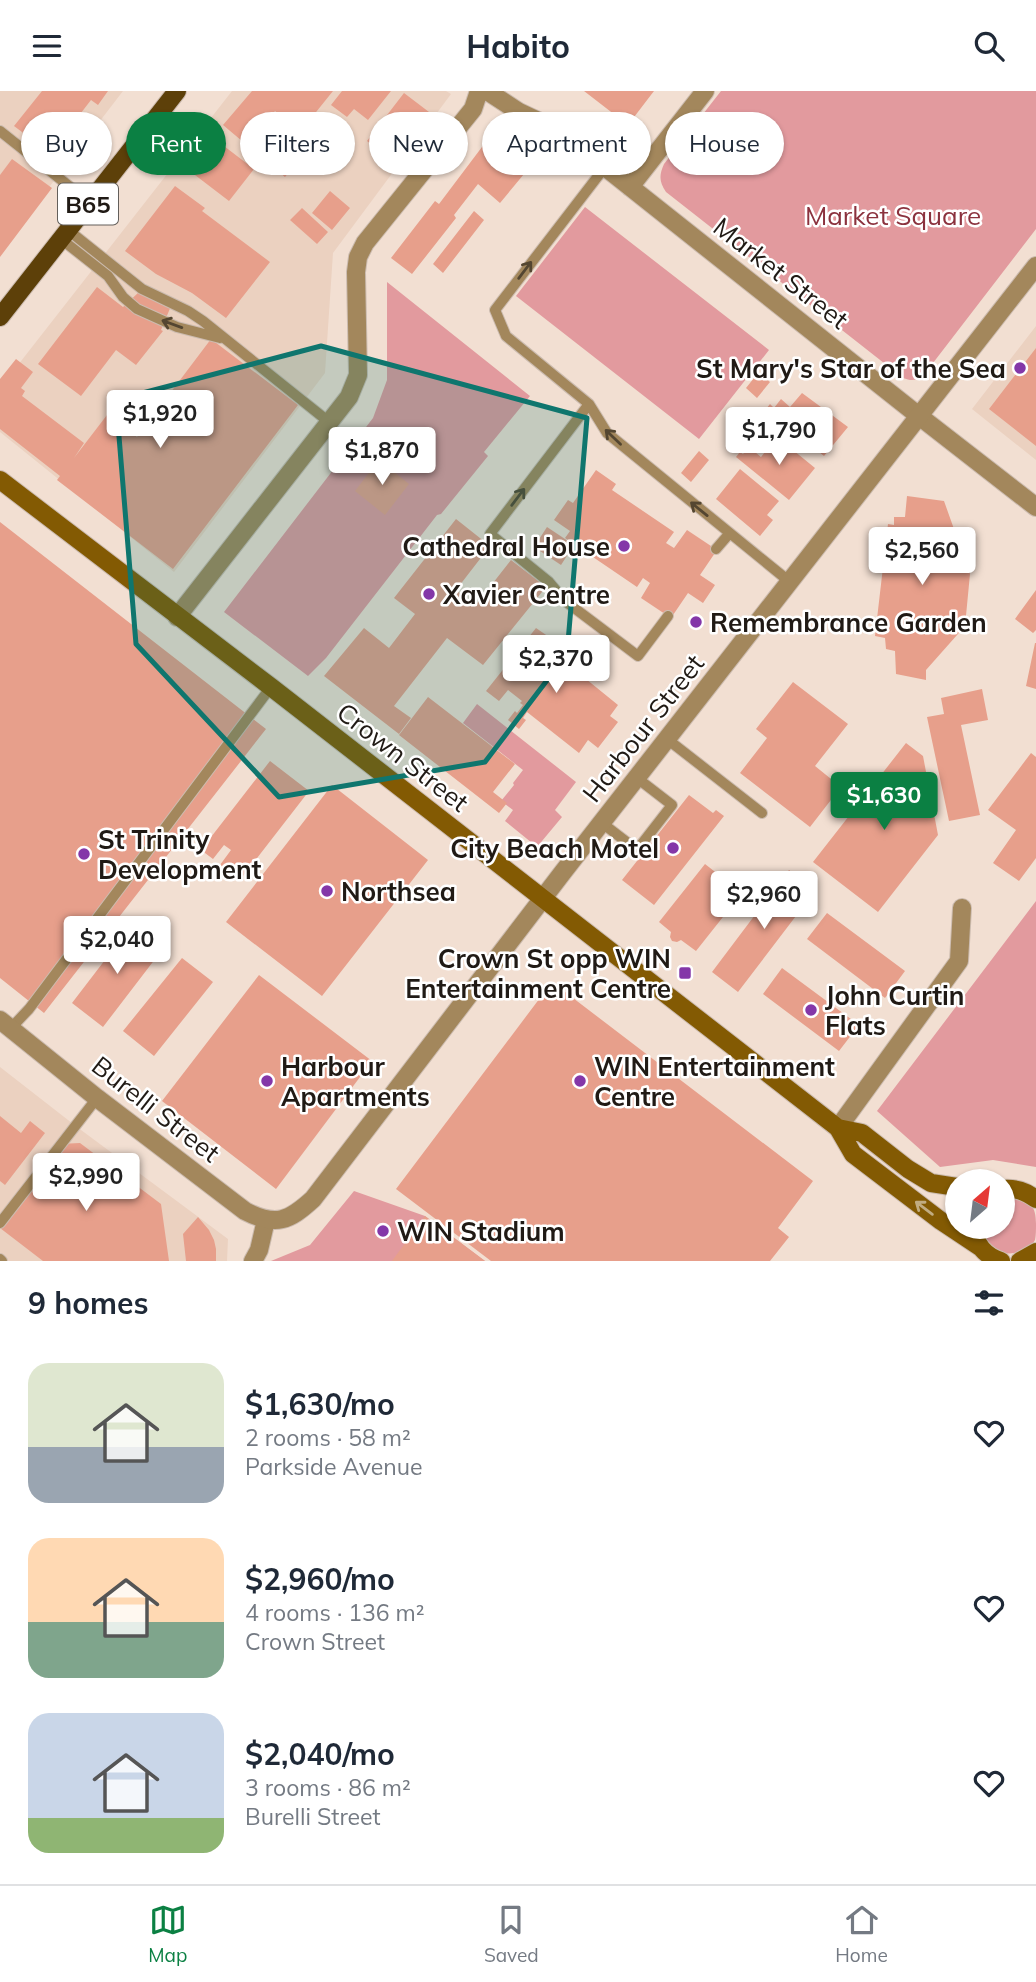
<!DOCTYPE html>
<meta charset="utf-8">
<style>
body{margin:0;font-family:Mulish,sans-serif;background:#f2f2f3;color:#1f2937;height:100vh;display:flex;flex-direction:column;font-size:26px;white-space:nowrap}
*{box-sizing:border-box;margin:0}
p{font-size:23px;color:#747a83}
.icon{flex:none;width:38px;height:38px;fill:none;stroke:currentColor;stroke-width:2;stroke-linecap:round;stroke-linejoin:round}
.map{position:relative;height:1170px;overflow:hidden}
.side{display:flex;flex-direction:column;background:#fff;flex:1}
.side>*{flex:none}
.banner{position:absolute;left:21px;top:21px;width:994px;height:63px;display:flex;gap:14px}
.needle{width:46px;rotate:28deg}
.fabs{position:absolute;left:945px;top:1078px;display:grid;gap:14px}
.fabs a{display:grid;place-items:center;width:70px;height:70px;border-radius:50%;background:#fff;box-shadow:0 2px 5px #0004;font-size:35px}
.price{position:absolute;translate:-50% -60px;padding:0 16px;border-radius:7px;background:#fff;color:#222;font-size:23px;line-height:46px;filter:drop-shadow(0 2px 4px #0008)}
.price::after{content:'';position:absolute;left:50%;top:42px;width:21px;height:16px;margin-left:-10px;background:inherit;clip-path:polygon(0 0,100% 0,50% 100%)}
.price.active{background:#0b8043;color:#fff}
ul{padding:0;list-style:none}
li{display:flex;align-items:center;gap:21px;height:175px;padding:0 28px}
li span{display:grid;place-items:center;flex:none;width:196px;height:140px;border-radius:21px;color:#555}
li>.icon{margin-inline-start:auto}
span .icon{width:84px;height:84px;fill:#fffc;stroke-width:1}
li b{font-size:30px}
h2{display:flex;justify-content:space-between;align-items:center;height:84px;padding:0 28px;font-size:30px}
.pill{padding:0 24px;border-radius:32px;background:#fff;box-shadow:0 2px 5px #0004;font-size:24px;line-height:63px}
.pill.active{background:#0b8043;color:#fff}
header{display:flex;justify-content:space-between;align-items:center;height:91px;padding:0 28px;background:#fff;font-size:32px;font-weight:700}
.tab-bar{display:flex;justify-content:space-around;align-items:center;height:98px;border-top:2px solid #e0e1e3;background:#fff;font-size:19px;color:#747a83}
.tab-bar a{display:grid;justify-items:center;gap:4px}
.tab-bar .active{color:#0b8043}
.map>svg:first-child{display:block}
.built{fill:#ebd1c0}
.green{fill:#e29a9e}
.building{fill:#e79f8b}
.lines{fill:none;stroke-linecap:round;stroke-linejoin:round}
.service-casing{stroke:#ccbcb0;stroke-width:12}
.minor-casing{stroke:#ccbcb0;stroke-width:20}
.tertiary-casing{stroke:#ccbcb0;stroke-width:20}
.secondary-casing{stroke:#ccbcb0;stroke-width:20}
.primary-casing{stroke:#ccbcb0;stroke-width:20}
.service{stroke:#a3875c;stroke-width:10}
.minor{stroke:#a3875c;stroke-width:18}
.tertiary{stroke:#a3875c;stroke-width:18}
.secondary{stroke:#835a03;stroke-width:18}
.primary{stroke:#5d4009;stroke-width:18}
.oneway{stroke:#544631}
.oneway2{stroke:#c1ac81}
.marked{fill:#0f766e;fill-opacity:0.2;stroke:#0f766e;stroke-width:5;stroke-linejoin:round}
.poi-dot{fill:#8437a8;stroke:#fff;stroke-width:2.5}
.labels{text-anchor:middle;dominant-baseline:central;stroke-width:5;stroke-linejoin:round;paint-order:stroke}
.shield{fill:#fff;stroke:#635f5b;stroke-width:2}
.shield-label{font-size:24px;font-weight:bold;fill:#201a15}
.park-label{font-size:26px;fill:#8b323e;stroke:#fff}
.street-label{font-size:26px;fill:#201a15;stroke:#fff}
.poi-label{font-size:26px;font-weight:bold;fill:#201a15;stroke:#fff;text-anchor:start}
</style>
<header><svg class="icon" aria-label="menu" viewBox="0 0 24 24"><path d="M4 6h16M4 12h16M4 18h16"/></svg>Habito<svg class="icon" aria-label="search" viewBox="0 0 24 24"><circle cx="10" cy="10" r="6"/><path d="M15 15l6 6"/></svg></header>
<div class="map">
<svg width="1036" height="1170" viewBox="0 0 1036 1170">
<rect width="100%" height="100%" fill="#f2dfd2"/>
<path class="built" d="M 0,0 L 123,0 L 0,160 Z
M 232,0 L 446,0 L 451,3 L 333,162 L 325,282 L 174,481 L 0,341 L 0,297 Z
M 1036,235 L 1036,369 L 972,318 Z
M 0,976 L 77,1036 L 228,1148 L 227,1170 L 0,1170 Z"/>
<path class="green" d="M 721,0 L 1036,0 L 1036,138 L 923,285 C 916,290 911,290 903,287 L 666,101 C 659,91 659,84 664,73 Z
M 585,116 L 769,259 L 699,348 L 516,205 Z
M 387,191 L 530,305 L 484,361 L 488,365 L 441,423 L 437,424 L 326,567 L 308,585 L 224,521 L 373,327 L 387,289 Z
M 477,613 L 576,691 L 555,719 L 562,726 L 537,756 L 505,730 L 513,719 L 501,710 L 514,694 L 513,692 L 523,679 L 463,632 Z
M 1036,810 L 1036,1076 L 993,1069 L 940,1076 L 877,1020 Z
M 354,1100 L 425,1125 L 485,1170 L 271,1170 L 310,1154 Z
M 1010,1105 C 1028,1111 1036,1111 1036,1133 C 1036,1138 1036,1144 1035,1149 C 1028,1162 1008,1166 996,1159 C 988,1154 984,1145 982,1136 L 1003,1136 L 1003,1106 Z"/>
<path class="building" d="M 42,0 L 108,0 L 98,14 L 91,9 L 50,62 L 14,35 Z
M 252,0 L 333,0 L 300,41 L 275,20 L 268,29 L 307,60 L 285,86 L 223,34 Z
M 342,0 L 391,0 L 368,29 L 354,18 L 347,26 L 331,14 Z
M 584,0 L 654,0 L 628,34 Z
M 404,2 L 429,21 L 392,69 L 367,50 Z
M 203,39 L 254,78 L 229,110 L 178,71 Z
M 485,52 L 514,72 L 512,74 L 524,83 L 500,112 L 478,93 L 454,124 L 456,127 L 412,183 L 391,167 L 435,110 L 439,113 Z
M 12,68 L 52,97 L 0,166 L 0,84 Z
M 175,95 L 205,117 L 202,120 L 270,171 L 226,227 L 192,202 L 156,183 L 125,160 Z
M 330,100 L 350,117 L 332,139 L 312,122 Z
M 302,117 L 328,141 L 317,153 L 290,129 Z
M 474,120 L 484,129 L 443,182 L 433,173 Z
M 97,196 L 123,216 L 139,201 L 171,215 L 161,239 L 163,240 L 136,274 L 116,259 L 81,305 L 38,273 Z
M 211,248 L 298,314 L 173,478 L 57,389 L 60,385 L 0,338 L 0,288 L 16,268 L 33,281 L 21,297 L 25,300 L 22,305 L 84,352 L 74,367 L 107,324 L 137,346 Z
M 1036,257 L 1036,355 L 989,318 Z
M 758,282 L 770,291 L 757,307 L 746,297 Z
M 802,302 L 848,336 L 824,365 L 766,318 L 770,313 L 774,317 L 781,308 L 790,316 Z
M 777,346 L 815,377 L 789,409 L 736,366 L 740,361 L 743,363 L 749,356 L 761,366 Z
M 699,360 L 709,369 L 691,391 L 681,382 Z
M 379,369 L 409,393 L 385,424 L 355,400 Z
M 740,378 L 779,410 L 767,424 L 773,429 L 760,445 L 716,408 Z
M 596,379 L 616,393 L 612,399 L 674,441 L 666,452 L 674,457 L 687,439 L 717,459 L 700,484 L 715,494 L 703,512 L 688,502 L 671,527 L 641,507 L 650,492 L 643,487 L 637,496 L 565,447 L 570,440 L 554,429 L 568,409 L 573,412 Z
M 907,405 L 944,410 L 970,483 L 965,535 L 926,579 L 926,589 L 896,583 L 895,560 L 886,558 L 885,547 L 875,545 L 888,433 L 894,434 L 894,426 L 905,426 Z
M 456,428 L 490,455 L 456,499 L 475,515 L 511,469 L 546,496 L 483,574 L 447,547 L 394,615 L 411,627 L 399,643 L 324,585 L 364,537 L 389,557 L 415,523 L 394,507 Z
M 0,431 L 266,638 L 44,922 L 0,887 Z
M 547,436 L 574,454 L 561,474 L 534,456 Z
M 1036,499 L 1036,539 L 1033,542 L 1015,528 Z
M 536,537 L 549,546 L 539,559 L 554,570 L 565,560 L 563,558 L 569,551 L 579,558 L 573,566 L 571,564 L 565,571 L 618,614 L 610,625 L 618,631 L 598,657 L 588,649 L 579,662 L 527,621 L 523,627 L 526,629 L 519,638 L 508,629 L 515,620 L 517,622 L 523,614 L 520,612 L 522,610 L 508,599 L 499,610 L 486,600 Z
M 1035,552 L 1036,552 L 1036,598 L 1026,595 Z
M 793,591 L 848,633 L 815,675 L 841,696 L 810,736 L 740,682 L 767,647 L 756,638 Z
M 982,598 L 988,629 L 961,634 L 980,724 L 949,730 L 927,626 L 944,623 L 941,607 Z
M 428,606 L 515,673 L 493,701 L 507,712 L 499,722 L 399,644 Z
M 906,652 L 923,665 L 938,744 L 878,821 L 813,771 Z
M 1031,662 L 1036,666 L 1036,767 L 1019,790 L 993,772 L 1016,739 L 988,719 Z
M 270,670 L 309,700 L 240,789 L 220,774 L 231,759 L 224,754 L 213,768 L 201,759 Z
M 332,694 L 428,769 L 322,905 L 226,831 Z
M 689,704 L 713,722 L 716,719 L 724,725 L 654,814 L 622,789 Z
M 705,773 L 742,802 L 696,860 L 681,849 L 677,851 L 672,850 L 670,846 L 671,841 L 659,831 Z
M 789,779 L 815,800 L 738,901 L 712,881 Z
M 827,822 L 905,880 L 885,907 L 807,848 Z
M 131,835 L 162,859 L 103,936 L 72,912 Z
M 182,867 L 213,891 L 154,965 L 123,940 Z
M 782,877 L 859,934 L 839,960 L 763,903 Z
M 259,884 L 372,970 L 276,1098 L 162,1010 Z
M 552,891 L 813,1090 L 778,1137 L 789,1146 L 770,1170 L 491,1170 L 396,1098 Z
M 0,1025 L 21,1042 L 30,1030 L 45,1042 L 5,1094 L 0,1090 Z
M 80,1052 L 161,1113 L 169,1170 L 43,1170 L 0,1137 L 0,1130 L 60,1053 Z
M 425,1125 L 485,1170 L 392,1170 Z
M 198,1126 L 209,1139 L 214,1149 L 216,1158 L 216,1170 L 186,1170 L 183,1143 Z"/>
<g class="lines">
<g class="service-casing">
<path id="service" d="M 0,40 L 89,111
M 605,76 L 495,219 L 506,245 L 589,313 L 607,342 L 790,491
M 68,139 L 142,198 L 188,220 L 203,230 L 329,331
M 61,148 L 108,185 L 123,206 L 137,218 L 177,236 L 220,247
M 589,313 L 490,443 L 549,491 L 565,510 L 638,565 L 668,525
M 716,458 L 729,443
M 667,648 L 762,722
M 602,732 L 637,759 L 672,714 L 637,687
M 11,937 L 29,918 L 271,596
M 0,1132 L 97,1007
M 0,1168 L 2,1170"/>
</g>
<g class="minor-casing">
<path id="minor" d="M 487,0 L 519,21 L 553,37 L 605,76 L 919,325 L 1036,416
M 630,96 L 705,0
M 177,526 L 349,306 L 358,284 L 356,181 L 358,166 L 365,152 L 473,18 L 479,0
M 838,1037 L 959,870 L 962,817
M 253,1170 L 259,1159 L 266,1129"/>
</g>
<g class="tertiary-casing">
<path id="tertiary" d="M 0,929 L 97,1007 L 245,1120 C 276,1136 289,1130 313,1108 L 563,781 L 1036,175"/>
</g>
<g class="secondary-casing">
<path id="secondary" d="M 0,389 L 271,596 L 838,1037 L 853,1063 L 941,1130 L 980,1156
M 838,1037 L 862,1042 L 908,1078 L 931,1092 L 957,1096
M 1003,1098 C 1016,1097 1025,1100 1036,1108
M 973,1136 C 975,1153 985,1165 1001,1170
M 1020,1170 L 1036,1161"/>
</g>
<g class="primary-casing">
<path id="primary" d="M 0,226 L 177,0"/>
</g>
<use href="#service" class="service"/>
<use href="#minor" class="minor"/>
<use href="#tertiary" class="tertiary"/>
<use href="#secondary" class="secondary"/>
<use href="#primary" class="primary"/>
</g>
<defs><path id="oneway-shaft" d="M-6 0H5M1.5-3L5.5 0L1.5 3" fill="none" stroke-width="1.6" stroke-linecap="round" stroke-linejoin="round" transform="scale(1.75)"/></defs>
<g class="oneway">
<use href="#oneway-shaft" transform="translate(525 179) rotate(-53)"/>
<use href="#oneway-shaft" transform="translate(172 233) rotate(-160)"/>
<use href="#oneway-shaft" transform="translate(613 346) rotate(-136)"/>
<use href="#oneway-shaft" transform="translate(518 406) rotate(-53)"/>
<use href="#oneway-shaft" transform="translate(699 418) rotate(-141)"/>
</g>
<use class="oneway2" href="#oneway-shaft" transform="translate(924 1117) rotate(-143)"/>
<path class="marked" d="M 321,255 L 587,327 L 567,563 L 485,671 L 279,706 L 136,553 L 116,309 Z"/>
<g class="poi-dot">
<circle cx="1020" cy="277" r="7"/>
<circle cx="624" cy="455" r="7"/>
<circle cx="429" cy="503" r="7"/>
<circle cx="696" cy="531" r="7"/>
<circle cx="673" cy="757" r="7"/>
<circle cx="84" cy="763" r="7"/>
<circle cx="327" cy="800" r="7"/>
<rect x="678" y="875" width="14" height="14" rx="3.5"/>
<circle cx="811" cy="919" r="7"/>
<circle cx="267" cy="990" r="7"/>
<circle cx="580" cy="990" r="7"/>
<circle cx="383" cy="1140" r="7"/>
</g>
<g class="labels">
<rect class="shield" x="58" y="92.5" width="60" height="41" rx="5"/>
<g class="shield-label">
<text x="88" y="113">B65</text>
</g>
<g class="park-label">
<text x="893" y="124">Market Square</text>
</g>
<g class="street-label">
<text transform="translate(781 182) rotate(38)">Market Street</text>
<text transform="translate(643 637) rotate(-52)">Harbour Street</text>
<text transform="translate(403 666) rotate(38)">Crown Street</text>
<text transform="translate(156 1018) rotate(38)">Burelli Street</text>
</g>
<g class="poi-label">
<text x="1006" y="277" text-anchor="end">St Mary's Star of the Sea</text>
<text x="610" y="455" text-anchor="end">Cathedral House</text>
<text x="443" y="503">Xavier Centre</text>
<text x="710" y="531">Remembrance Garden</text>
<text x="98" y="748">St Trinity<tspan x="98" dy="30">Development</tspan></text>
<text x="659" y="757" text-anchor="end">City Beach Motel</text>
<text x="341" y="800">Northsea</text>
<text x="671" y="867" text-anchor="end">Crown St opp WIN<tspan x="671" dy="30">Entertainment Centre</tspan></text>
<text x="825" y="904">John Curtin<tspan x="825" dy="30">Flats</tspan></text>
<text x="281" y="975">Harbour<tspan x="281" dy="30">Apartments</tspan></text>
<text x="594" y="975">WIN Entertainment<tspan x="594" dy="30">Centre</tspan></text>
<text x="397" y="1140">WIN Stadium</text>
</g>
</g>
</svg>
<div class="fabs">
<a><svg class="needle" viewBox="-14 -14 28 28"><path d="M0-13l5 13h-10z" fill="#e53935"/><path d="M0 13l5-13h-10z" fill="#747a83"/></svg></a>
</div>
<b class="price" style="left:160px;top:359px">$1,920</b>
<b class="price" style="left:779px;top:376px">$1,790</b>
<b class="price" style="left:382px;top:396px">$1,870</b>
<b class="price" style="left:922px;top:496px">$2,560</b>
<b class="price" style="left:556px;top:604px">$2,370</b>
<b class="price active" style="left:884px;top:741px">$1,630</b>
<b class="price" style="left:764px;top:840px">$2,960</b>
<b class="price" style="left:117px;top:885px">$2,040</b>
<b class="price" style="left:86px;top:1122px">$2,990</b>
<div class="banner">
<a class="pill">Buy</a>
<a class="pill active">Rent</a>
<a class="pill">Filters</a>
<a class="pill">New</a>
<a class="pill">Apartment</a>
<a class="pill">House</a>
</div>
</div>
<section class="side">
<h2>9 homes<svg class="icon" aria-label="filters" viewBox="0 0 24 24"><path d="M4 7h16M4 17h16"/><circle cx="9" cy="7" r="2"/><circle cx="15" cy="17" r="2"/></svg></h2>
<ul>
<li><span style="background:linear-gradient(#dfe7d0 60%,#9aa5b1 0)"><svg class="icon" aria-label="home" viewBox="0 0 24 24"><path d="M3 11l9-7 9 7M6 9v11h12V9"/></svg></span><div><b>$1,630/mo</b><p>2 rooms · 58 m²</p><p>Parkside Avenue</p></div><svg class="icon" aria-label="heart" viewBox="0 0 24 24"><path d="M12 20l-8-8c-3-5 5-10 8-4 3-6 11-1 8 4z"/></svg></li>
<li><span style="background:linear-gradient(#ffd9b3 60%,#7fa58c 0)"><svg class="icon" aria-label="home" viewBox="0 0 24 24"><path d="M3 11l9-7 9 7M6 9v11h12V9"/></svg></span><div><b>$2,960/mo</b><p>4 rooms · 136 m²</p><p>Crown Street</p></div><svg class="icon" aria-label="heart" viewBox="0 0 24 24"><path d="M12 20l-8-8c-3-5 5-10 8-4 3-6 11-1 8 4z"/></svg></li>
<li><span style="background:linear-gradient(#c9d6e8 75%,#8fb573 0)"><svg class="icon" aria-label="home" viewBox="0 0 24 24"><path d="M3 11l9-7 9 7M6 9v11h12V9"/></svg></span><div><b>$2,040/mo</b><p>3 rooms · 86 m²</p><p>Burelli Street</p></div><svg class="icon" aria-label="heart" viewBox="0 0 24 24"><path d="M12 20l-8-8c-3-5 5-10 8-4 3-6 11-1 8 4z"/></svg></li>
</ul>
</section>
<nav class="tab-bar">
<a class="active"><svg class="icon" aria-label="map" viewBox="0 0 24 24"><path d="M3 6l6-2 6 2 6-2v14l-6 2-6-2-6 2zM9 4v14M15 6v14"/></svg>Map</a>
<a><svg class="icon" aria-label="saved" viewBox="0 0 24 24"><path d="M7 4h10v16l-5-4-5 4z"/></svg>Saved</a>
<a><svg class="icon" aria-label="home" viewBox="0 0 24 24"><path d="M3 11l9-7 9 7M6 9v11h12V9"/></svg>Home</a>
</nav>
